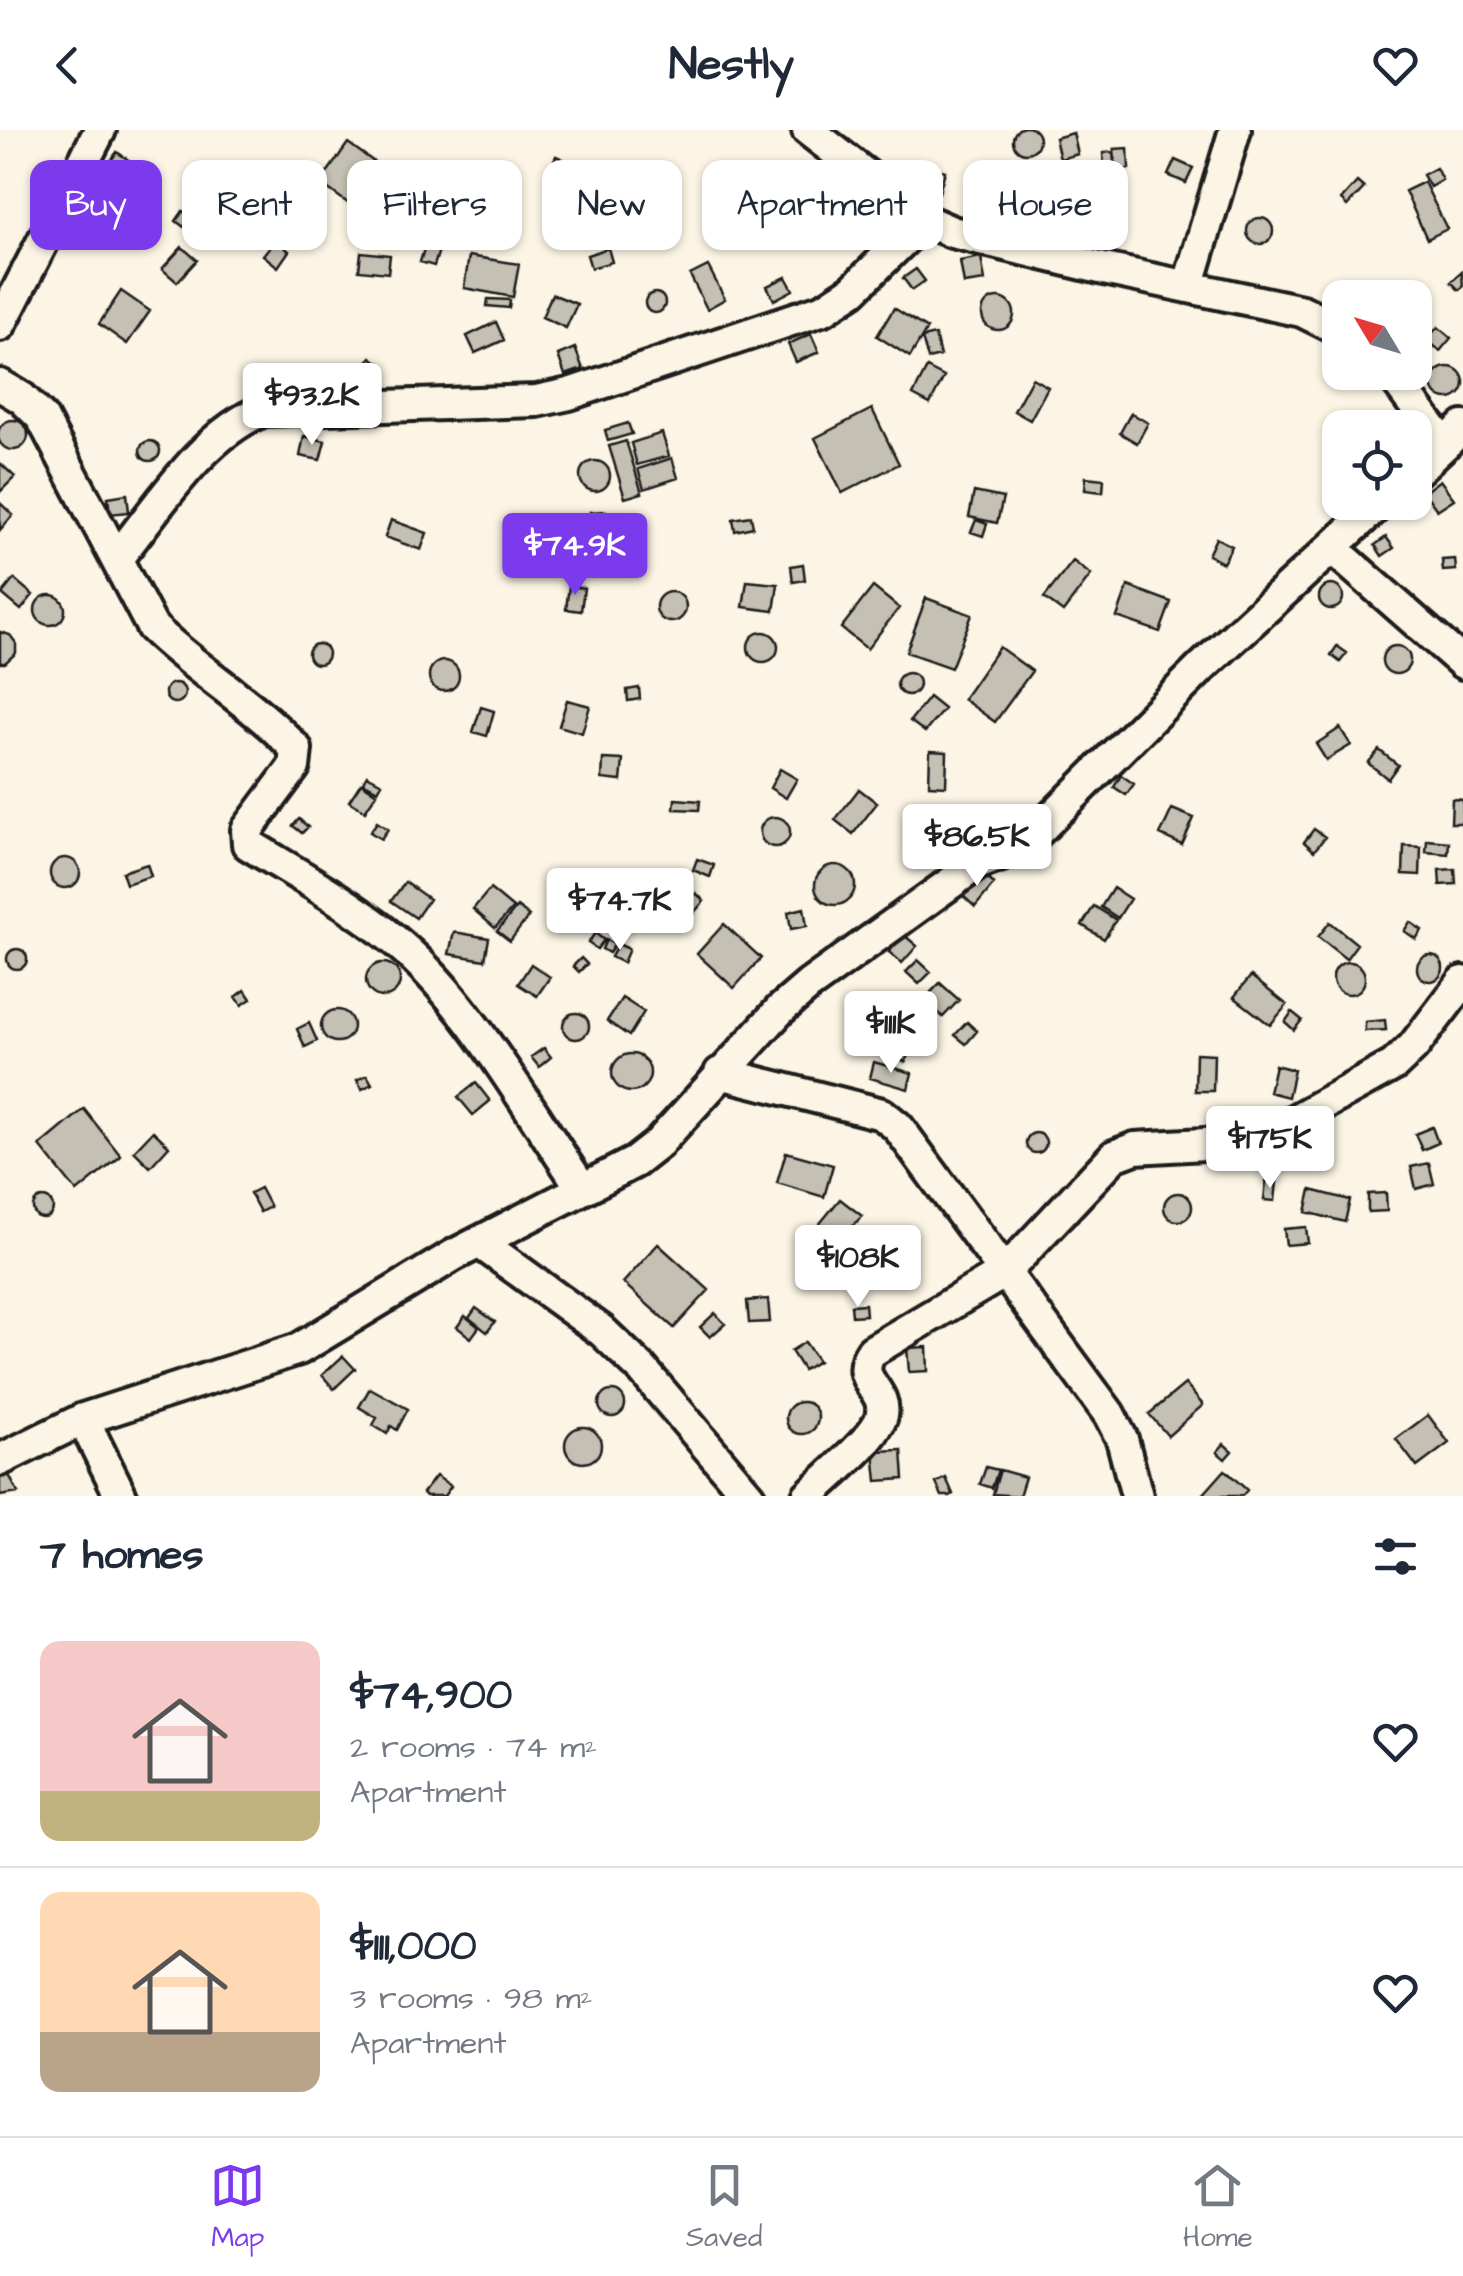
<!DOCTYPE html>
<meta charset="utf-8">
<style>
body{margin:0;font-family:"Architects Daughter",sans-serif;background:#f6f6f7;color:#1f2937;height:100vh;display:flex;flex-direction:column;font-size:38px;white-space:nowrap}
*{box-sizing:border-box;margin:0}
p{font-size:32px;color:#747a83}
.icon{flex:none;width:55px;height:55px;fill:none;stroke:currentColor;stroke-width:2;stroke-linecap:round;stroke-linejoin:round}
.map{position:relative;height:1366px;overflow:hidden}
.panel{display:flex;flex-direction:column;background:#fff;flex:1}
.panel>*{flex:none}
.hud{position:absolute;left:30px;top:30px;width:1405px;height:90px;display:flex;gap:20px}
.needle{width:65px;rotate:308deg}
.fabs{position:absolute;left:1322px;top:150px;display:grid;gap:20px}
.fabs a{display:grid;place-items:center;width:110px;height:110px;border-radius:20px;background:#fff;box-shadow:0 2px 8px #0004;font-size:50px}
.price{position:absolute;translate:-50% -85px;padding:0 22px;border-radius:10px;background:#fff;color:#222;font-size:32px;line-height:65px;filter:drop-shadow(0 2px 5px #0008)}
.price::after{content:'';position:absolute;left:50%;top:60px;width:30px;height:22px;margin-left:-15px;background:inherit;clip-path:polygon(0 0,100% 0,50% 100%)}
.price.on{background:#7c3aed;color:#fff}
ul{padding:0;list-style:none}
li{display:flex;align-items:center;gap:30px;height:250px;padding:0 40px}
li+li{border-top:2px solid #e0e1e3}
li span{display:grid;place-items:center;flex:none;width:280px;height:200px;border-radius:20px;color:#555}
li>.icon{margin-inline-start:auto}
span .icon{width:120px;height:120px;fill:#fffc;stroke-width:1}
li b{font-size:42px}
h2{display:flex;justify-content:space-between;align-items:center;height:120px;padding:0 40px;font-size:42px}
.pill{padding:0 35px;border-radius:20px;background:#fff;box-shadow:0 2px 8px #0004;font-size:35px;line-height:90px}
.pill.on{background:#7c3aed;color:#fff}
header{display:flex;justify-content:space-between;align-items:center;height:130px;padding:0 40px;background:#fff;font-size:45px;font-weight:800}
.tab-bar{display:flex;justify-content:space-around;align-items:center;height:140px;border-top:2px solid #e0e1e3;background:#fff;font-size:28px;color:#747a83}
.tab-bar a{display:grid;justify-items:center;gap:5px}
.tab-bar .on{color:#7c3aed}
.map>svg:first-child{display:block}
.building{fill:#c4c0b3;stroke:#1c1c1c;stroke-width:2.5}
.lines{fill:none;stroke-linecap:round;stroke-linejoin:round}
.street-casing{stroke:#1c1c1c;stroke-width:38}
.street{stroke:#fcf5e5;stroke-width:30}
</style>
<header><svg class="icon" aria-label="back" viewBox="0 0 24 24"><path d="M15 5l-7 7 7 7"/></svg>Nestly<svg class="icon" aria-label="heart" viewBox="0 0 24 24"><path d="M12 20l-8-8c-3-5 5-10 8-4 3-6 11-1 8 4z"/></svg></header>
<div class="map">
<svg width="1463" height="1366" viewBox="0 0 1463 1366">
<rect width="100%" height="100%" fill="#fcf5e5"/>
<filter id="ink" filterUnits="userSpaceOnUse"><feTurbulence type="fractalNoise" baseFrequency=".01" numOctaves="2"/><feDisplacementMap in="SourceGraphic" scale="20" xChannelSelector="R" yChannelSelector="G"/><feConvolveMatrix kernelMatrix="1 2 1 2 8 2 1 2 1" color-interpolation-filters="sRGB"/></filter>
<g filter="url(#ink)">
<path class="building" d="M1013 10a13 13 0 1 1 26 0a13 13 0 1 1-26 0Z
M 1073,3 L 1078,24 L 1060,29 L 1055,8 Z
M 348,13 L 392,45 L 363,84 L 320,53 Z
M 1128,18 L 1129,39 L 1116,41 L 1114,19 Z
M 117,22 L 130,31 L 114,56 L 99,47 Z
M 1113,22 L 1115,41 L 1104,41 L 1103,23 Z
M 556,26 L 574,34 L 569,45 L 551,37 Z
M 1175,30 L 1193,38 L 1186,53 L 1168,45 Z
M 926,36 L 945,41 L 939,63 L 920,58 Z
M 1436,38 L 1442,50 L 1430,57 L 1423,45 Z
M 1070,43 L 1088,52 L 1082,65 L 1064,57 Z
M 99,51 L 115,62 L 106,74 L 90,62 Z
M 1090,52 L 1108,60 L 1093,97 L 1075,89 Z
M 1357,52 L 1364,58 L 1347,76 L 1341,70 Z
M 1424,52 L 1447,99 L 1427,109 L 1405,61 Z
M227 66a10 10 0 1 1 20 0a10 10 0 1 1-20 0Z
M 1062,60 L 1081,70 L 1072,88 L 1053,78 Z
M 1053,80 L 1073,90 L 1070,96 L 1050,86 Z
M 183,81 L 192,88 L 184,97 L 176,91 Z
M1247 101a13 13 0 1 1 26 0a13 13 0 1 1-26 0Z
M 636,96 L 640,111 L 632,113 L 627,99 Z
M 275,110 L 289,121 L 278,137 L 263,125 Z
M 425,116 L 439,120 L 434,136 L 420,132 Z
M 182,117 L 197,130 L 177,152 L 162,139 Z
M 608,118 L 612,132 L 591,138 L 587,125 Z
M 361,122 L 390,125 L 388,143 L 359,140 Z
M 469,126 L 519,134 L 513,167 L 464,158 Z
M 981,127 L 985,151 L 964,154 L 960,131 Z
M 708,136 L 725,169 L 707,179 L 690,145 Z
M 916,139 L 925,151 L 912,160 L 903,148 Z
M 1462,142 L 1463,157 L 1459,160 L 1451,152 Z
M 786,147 L 793,160 L 774,170 L 767,156 Z
M 121,161 L 150,181 L 127,214 L 99,194 Z
M645 173a10 10 0 1 1 20 0a10 10 0 1 1-20 0Z
M 552,164 L 577,174 L 566,198 L 542,187 Z
M982 184a16 16 0 1 1 32 0a16 16 0 1 1-32 0Z
M 488,169 L 510,170 L 509,178 L 487,176 Z
M 894,178 L 927,199 L 910,227 L 877,206 Z
M 496,192 L 504,210 L 475,223 L 467,206 Z
M 1438,197 L 1451,208 L 1440,221 L 1426,209 Z
M 811,204 L 819,222 L 796,232 L 788,214 Z
M 935,205 L 940,226 L 928,229 L 922,208 Z
M 575,218 L 583,239 L 565,245 L 558,225 Z
M 371,227 L 382,235 L 377,242 L 366,234 Z
M1432 253a16 16 0 1 1 32 0a16 16 0 1 1-32 0Z
M 927,238 L 944,247 L 930,274 L 913,265 Z
M 1032,248 L 1048,257 L 1030,290 L 1014,281 Z
M 872,279 L 899,334 L 842,363 L 815,308 Z
M 1131,283 L 1148,293 L 1137,313 L 1120,303 Z
M-2 305a15 15 0 1 1 30 0a15 15 0 1 1-30 0Z
M 628,293 L 632,304 L 608,311 L 605,300 Z
M 662,303 L 669,326 L 637,335 L 631,313 Z
M 304,306 L 325,311 L 320,330 L 300,326 Z
M 626,311 L 642,363 L 625,368 L 609,316 Z
M140 321a10 10 0 1 1 20 0a10 10 0 1 1-20 0Z
M 672,328 L 678,348 L 644,359 L 638,339 Z
M580 346a15 15 0 1 1 30 0a15 15 0 1 1-30 0Z
M 0,333 L 15,347 L 0,362 Z
M 1086,347 L 1104,349 L 1103,362 L 1085,360 Z
M 1440,350 L 1454,369 L 1437,380 L 1424,362 Z
M 974,362 L 1003,368 L 997,393 L 969,387 Z
M 127,364 L 129,382 L 110,384 L 108,367 Z
M 0,373 L 13,385 L 0,400 Z
M 606,381 L 607,396 L 592,398 L 590,382 Z
M 751,386 L 753,397 L 735,401 L 733,389 Z
M 391,390 L 427,403 L 421,420 L 385,407 Z
M 976,390 L 987,394 L 983,406 L 971,402 Z
M 532,395 L 532,410 L 520,410 L 520,396 Z
M 1386,407 L 1394,418 L 1382,426 L 1375,415 Z
M 1216,408 L 1232,416 L 1223,433 L 1208,425 Z
M 1455,429 L 1456,440 L 1443,441 L 1442,430 Z
M 1073,431 L 1091,445 L 1063,482 L 1044,468 Z
M 803,434 L 805,450 L 793,452 L 791,436 Z
M 14,449 L 33,465 L 21,480 L 2,464 Z
M 747,451 L 778,454 L 774,481 L 743,477 Z
M1319 467a12 12 0 1 1 24 0a12 12 0 1 1-24 0Z
M 569,456 L 584,458 L 581,481 L 566,479 Z
M 1128,456 L 1171,472 L 1160,502 L 1117,487 Z
M 873,457 L 899,478 L 867,519 L 841,498 Z
M656 477a15 15 0 1 1 30 0a15 15 0 1 1-30 0Z
M35 480a15 15 0 1 1 30 0a15 15 0 1 1-30 0Z
M 926,468 L 972,485 L 951,538 L 906,522 Z
M748 517a15 15 0 1 1 30 0a15 15 0 1 1-30 0Z
M 0,502 L 10,505 L 16,513 L 16,523 L 5,533 L 0,533 Z
M308 524a10 10 0 1 1 20 0a10 10 0 1 1-20 0Z
M1382 530a14 14 0 1 1 28 0a14 14 0 1 1-28 0Z
M 1337,516 L 1347,523 L 1340,532 L 1331,525 Z
M 999,517 L 1032,541 L 995,592 L 963,569 Z
M429 546a15 15 0 1 1 30 0a15 15 0 1 1-30 0Z
M897 554a11 11 0 1 1 22 0a11 11 0 1 1-22 0Z
M165 563a10 10 0 1 1 20 0a10 10 0 1 1-20 0Z
M 639,558 L 640,569 L 628,571 L 627,560 Z
M 929,567 L 944,579 L 925,602 L 910,591 Z
M 567,570 L 590,576 L 582,603 L 559,596 Z
M 481,577 L 494,581 L 487,606 L 473,602 Z
M 1340,598 L 1351,615 L 1326,630 L 1316,614 Z
M 1379,620 L 1398,635 L 1388,649 L 1368,633 Z
M 930,621 L 947,622 L 946,656 L 929,655 Z
M 603,629 L 623,630 L 621,651 L 602,649 Z
M 780,639 L 797,649 L 786,668 L 770,658 Z
M 367,645 L 382,653 L 378,660 L 363,652 Z
M 1121,645 L 1134,654 L 1126,665 L 1114,657 Z
M 361,653 L 377,663 L 365,681 L 349,671 Z
M 859,659 L 877,673 L 853,704 L 835,690 Z
M 675,669 L 700,671 L 699,680 L 674,679 Z
M 1452,669 L 1463,670 L 1463,693 L 1451,693 Z
M 1172,679 L 1194,688 L 1182,715 L 1160,705 Z
M760 702a15 15 0 1 1 30 0a15 15 0 1 1-30 0Z
M 299,689 L 308,697 L 302,703 L 293,696 Z
M 377,692 L 388,699 L 381,709 L 370,702 Z
M 1314,699 L 1325,707 L 1314,721 L 1304,712 Z
M 1427,710 L 1449,712 L 1448,724 L 1426,722 Z
M 1404,716 L 1421,717 L 1420,745 L 1403,744 Z
M50 743a15 15 0 1 1 30 0a15 15 0 1 1-30 0Z
M 697,729 L 714,735 L 710,747 L 693,740 Z
M 147,734 L 151,746 L 126,754 L 122,742 Z
M815 755a20 20 0 1 1 40 0a20 20 0 1 1-40 0Z
M 1455,739 L 1456,754 L 1440,755 L 1439,740 Z
M 980,742 L 994,754 L 975,777 L 961,764 Z
M 405,752 L 429,769 L 416,788 L 391,771 Z
M 1113,758 L 1130,769 L 1118,788 L 1101,777 Z
M 490,759 L 513,778 L 495,798 L 473,779 Z
M 696,763 L 704,771 L 692,785 L 683,776 Z
M 1094,776 L 1116,790 L 1104,809 L 1082,795 Z
M 517,777 L 529,786 L 510,811 L 497,801 Z
M 804,778 L 807,796 L 791,799 L 788,782 Z
M 1330,792 L 1357,814 L 1346,829 L 1318,807 Z
M 1410,792 L 1422,800 L 1416,809 L 1404,801 Z
M 724,794 L 761,828 L 734,858 L 697,824 Z
M 454,802 L 489,808 L 485,830 L 449,824 Z
M 595,803 L 604,810 L 597,819 L 588,813 Z
M 904,805 L 917,816 L 902,833 L 889,822 Z
M 606,810 L 615,814 L 609,823 L 602,819 Z
M 618,814 L 629,819 L 623,833 L 611,827 Z
M7 829a10 10 0 1 1 20 0a10 10 0 1 1-20 0Z
M1417 838a13 13 0 1 1 26 0a13 13 0 1 1-26 0Z
M 581,828 L 587,834 L 579,842 L 573,836 Z
M 918,830 L 931,842 L 919,854 L 906,842 Z
M1333 848a16 16 0 1 1 32 0a16 16 0 1 1-32 0Z
M366 850a17 17 0 1 1 34 0a17 17 0 1 1-34 0Z
M 531,834 L 550,847 L 537,866 L 518,854 Z
M 1251,846 L 1287,875 L 1270,895 L 1234,867 Z
M 940,853 L 959,870 L 943,887 L 924,869 Z
M 245,860 L 251,869 L 242,875 L 236,867 Z
M 915,867 L 931,878 L 924,887 L 908,876 Z
M 622,868 L 644,882 L 629,906 L 607,891 Z
M 888,873 L 926,892 L 905,932 L 867,913 Z
M321 896a16 16 0 1 1 32 0a16 16 0 1 1-32 0Z
M 1292,882 L 1302,890 L 1294,900 L 1285,892 Z
M563 896a13 13 0 1 1 26 0a13 13 0 1 1-26 0Z
M 1385,890 L 1386,900 L 1365,901 L 1365,892 Z
M 967,892 L 977,901 L 966,914 L 955,905 Z
M 309,893 L 317,911 L 305,917 L 297,899 Z
M 544,918 L 551,927 L 539,937 L 531,927 Z
M 1196,923 L 1214,924 L 1213,961 L 1195,961 Z
M612 943a19 19 0 1 1 38 0a19 19 0 1 1-38 0Z
M 874,932 L 912,943 L 908,959 L 870,948 Z
M 1275,935 L 1294,940 L 1288,967 L 1269,962 Z
M 367,945 L 372,954 L 362,959 L 357,950 Z
M 476,953 L 490,971 L 473,985 L 458,967 Z
M 84,979 L 121,1026 L 77,1062 L 40,1016 Z
M 1432,997 L 1438,1013 L 1422,1020 L 1415,1004 Z
M 153,1001 L 169,1016 L 150,1037 L 134,1021 Z
M1026 1013a10 10 0 1 1 20 0a10 10 0 1 1-20 0Z
M 786,1022 L 833,1035 L 824,1067 L 777,1053 Z
M 1429,1033 L 1434,1054 L 1416,1059 L 1411,1037 Z
M 1266,1051 L 1277,1052 L 1275,1071 L 1264,1070 Z
M 260,1058 L 270,1077 L 260,1082 L 250,1063 Z
M 1311,1060 L 1350,1070 L 1345,1092 L 1306,1082 Z
M1164 1077a14 14 0 1 1 28 0a14 14 0 1 1-28 0Z
M 1386,1063 L 1387,1081 L 1368,1082 L 1368,1064 Z
M33 1078a10 10 0 1 1 20 0a10 10 0 1 1-20 0Z
M 840,1069 L 862,1086 L 852,1097 L 865,1108 L 842,1137 L 808,1108 Z
M 1306,1097 L 1308,1113 L 1286,1115 L 1284,1099 Z
M 658,1114 L 709,1160 L 674,1198 L 623,1153 Z
M 768,1169 L 770,1192 L 749,1193 L 747,1171 Z
M 865,1174 L 866,1185 L 852,1186 L 851,1175 Z
M 476,1178 L 495,1192 L 487,1202 L 469,1188 Z
M 715,1183 L 725,1194 L 710,1207 L 700,1197 Z
M 465,1186 L 479,1197 L 471,1208 L 457,1197 Z
M 805,1212 L 818,1231 L 803,1240 L 791,1221 Z
M 927,1217 L 928,1241 L 909,1242 L 907,1218 Z
M 343,1226 L 355,1239 L 334,1259 L 322,1245 Z
M 1185,1254 L 1203,1275 L 1168,1306 L 1149,1284 Z
M 370,1258 L 408,1279 L 397,1300 L 391,1296 L 387,1304 L 373,1295 L 377,1288 L 359,1277 Z
M599 1274a13 13 0 1 1 26 0a13 13 0 1 1-26 0Z
M786 1288a16 16 0 1 1 32 0a16 16 0 1 1-32 0Z
M 1428,1285 L 1449,1313 L 1417,1337 L 1396,1309 Z
M565 1315a18 18 0 1 1 36 0a18 18 0 1 1-36 0Z
M 1224,1314 L 1232,1321 L 1225,1329 L 1217,1322 Z
M 902,1320 L 904,1349 L 877,1351 L 874,1321 Z
M 986,1337 L 998,1340 L 992,1358 L 980,1354 Z
M 1000,1340 L 1025,1347 L 1019,1366 L 993,1364 Z
M 1225,1340 L 1247,1360 L 1242,1366 L 1202,1366 Z
M 7,1341 L 18,1363 L 0,1366 L 0,1344 Z
M 436,1346 L 451,1356 L 444,1366 L 426,1366 L 423,1363 Z
M 946,1348 L 953,1364 L 950,1366 L 942,1366 L 936,1353 Z"/>
<g class="lines">
<g class="street-casing">
<path id="street" d="M 808,0 L 924,90 L 952,102 L 1104,139 L 1302,181 L 1340,200
M 1188,157 L 1235,0
M 0,195 L 100,0
M 1390,242 L 1444,315
M 0,255 L 22,268 L 42,288 L 152,497 C 197,541 253,573 296,619 L 294,637 L 247,700 L 248,714 C 303,748 361,779 408,822 C 475,883 530,982 582,1058
M 1415,342 L 1463,297
M 1332,418 L 1463,533
M 117,428 C 159,377 202,304 264,280 L 537,271 L 569,264 L 824,179 L 853,160 L 924,90
M 720,943 L 882,984 L 898,997 L 1109,1284 L 1122,1309 L 1137,1366
M 479,1112 L 602,1201 L 642,1239 L 749,1366
M 83,1289 L 121,1366
M 0,1330 L 83,1289 L 299,1219 L 454,1125 L 635,1032 L 658,1014 L 780,880 L 809,855 L 977,734 L 1007,723 L 1035,704 L 1202,537 L 1381,372
M 808,1366 C 826,1348 877,1308 882,1285 C 887,1257 851,1251 872,1221 L 1005,1142 L 1114,1026 L 1135,1018 L 1257,1011 L 1394,935 L 1413,917 L 1463,852"/>
</g>
<use href="#street" class="street"/>
</g>
</g>
</svg>
<div class="fabs">
<a><svg class="needle" viewBox="-14 -14 28 28"><path d="M0-13l5 13h-10z" fill="#e53935"/><path d="M0 13l5-13h-10z" fill="#747a83"/></svg></a>
<a><svg class="icon" aria-label="locate" viewBox="0 0 24 24"><circle cx="12" cy="12" r="6"/><path d="M12 2v4M12 18v4M2 12h4M18 12h4"/></svg></a>
</div>
<b class="price" style="left:312px;top:318px">$93.2K</b>
<b class="price on" style="left:575px;top:468px">$74.9K</b>
<b class="price" style="left:977px;top:759px">$86.5K</b>
<b class="price" style="left:620px;top:823px">$74.7K</b>
<b class="price" style="left:891px;top:946px">$111K</b>
<b class="price" style="left:1270px;top:1061px">$175K</b>
<b class="price" style="left:858px;top:1180px">$108K</b>
<div class="hud">
<a class="pill on">Buy</a>
<a class="pill">Rent</a>
<a class="pill">Filters</a>
<a class="pill">New</a>
<a class="pill">Apartment</a>
<a class="pill">House</a>
</div>
</div>
<section class="panel">
<h2>7 homes<svg class="icon" aria-label="filters" viewBox="0 0 24 24"><path d="M4 7h16M4 17h16"/><circle cx="9" cy="7" r="2"/><circle cx="15" cy="17" r="2"/></svg></h2>
<ul>
<li><span style="background:linear-gradient(#f6c9c9 75%,#c2b280 0)"><svg class="icon" aria-label="home" viewBox="0 0 24 24"><path d="M3 11l9-7 9 7M6 9v11h12V9"/></svg></span><div><b>$74,900</b><p>2 rooms · 74 m²</p><p>Apartment</p></div><svg class="icon" aria-label="heart" viewBox="0 0 24 24"><path d="M12 20l-8-8c-3-5 5-10 8-4 3-6 11-1 8 4z"/></svg></li>
<li><span style="background:linear-gradient(#ffd9b3 70%,#b9a48a 0)"><svg class="icon" aria-label="home" viewBox="0 0 24 24"><path d="M3 11l9-7 9 7M6 9v11h12V9"/></svg></span><div><b>$111,000</b><p>3 rooms · 98 m²</p><p>Apartment</p></div><svg class="icon" aria-label="heart" viewBox="0 0 24 24"><path d="M12 20l-8-8c-3-5 5-10 8-4 3-6 11-1 8 4z"/></svg></li>
</ul>
</section>
<nav class="tab-bar">
<a class="on"><svg class="icon" aria-label="map" viewBox="0 0 24 24"><path d="M3 6l6-2 6 2 6-2v14l-6 2-6-2-6 2zM9 4v14M15 6v14"/></svg>Map</a>
<a><svg class="icon" aria-label="saved" viewBox="0 0 24 24"><path d="M7 4h10v16l-5-4-5 4z"/></svg>Saved</a>
<a><svg class="icon" aria-label="home" viewBox="0 0 24 24"><path d="M3 11l9-7 9 7M6 9v11h12V9"/></svg>Home</a>
</nav>
